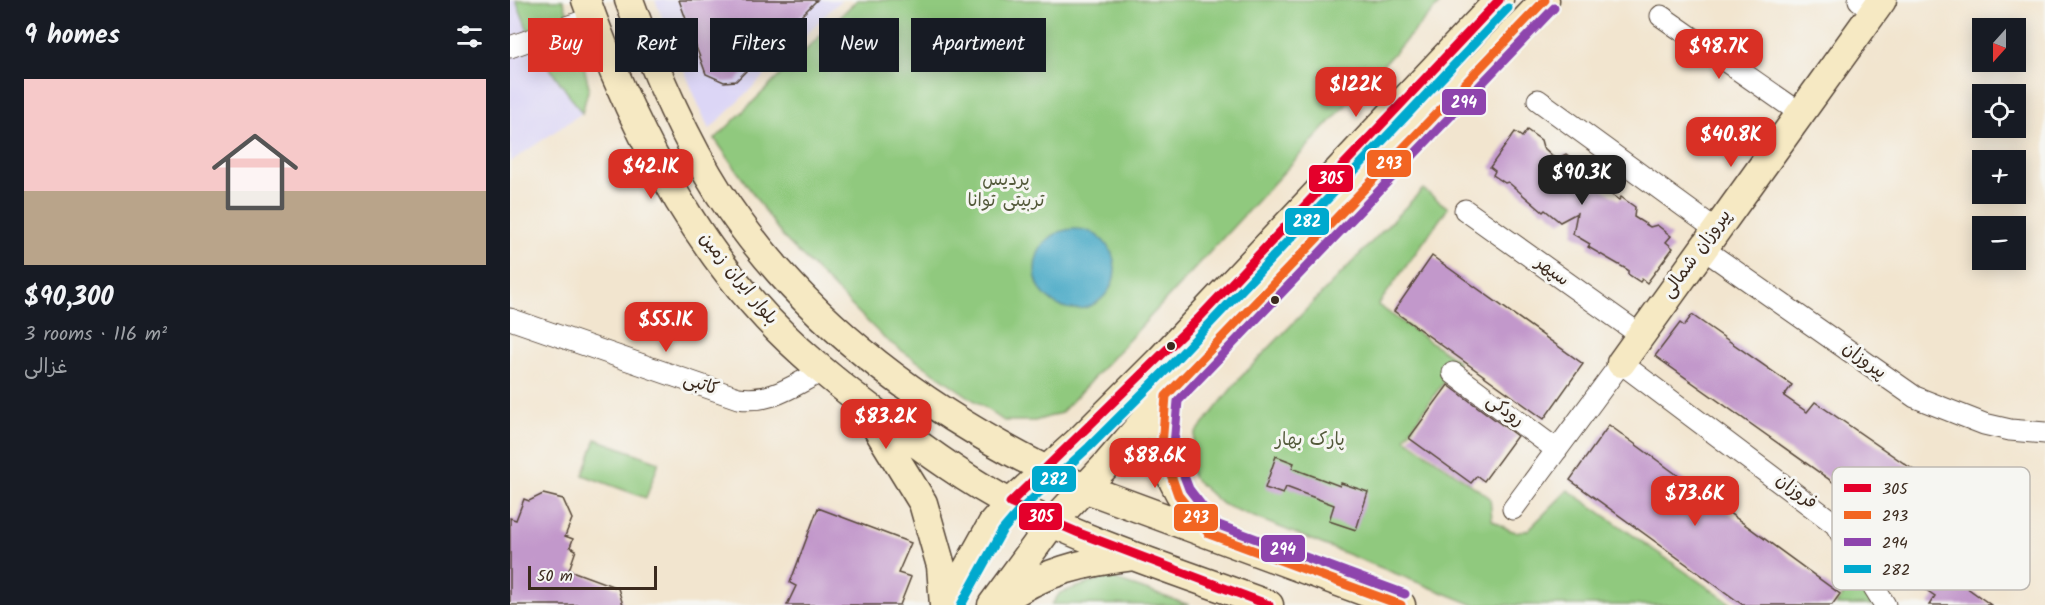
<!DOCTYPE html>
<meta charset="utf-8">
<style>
body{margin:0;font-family:Kalam,"Playpen Sans Arabic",sans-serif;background:#242831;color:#f1f3f6;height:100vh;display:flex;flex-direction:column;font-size:22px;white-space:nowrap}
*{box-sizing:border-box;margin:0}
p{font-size:20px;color:#9ea1a6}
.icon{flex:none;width:33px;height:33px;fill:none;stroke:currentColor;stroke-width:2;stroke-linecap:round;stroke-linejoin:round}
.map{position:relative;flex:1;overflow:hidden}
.sheet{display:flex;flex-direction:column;background:#171b24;width:510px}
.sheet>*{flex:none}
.top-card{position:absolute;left:18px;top:18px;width:570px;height:54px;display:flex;gap:12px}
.needle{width:39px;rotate:201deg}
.fabs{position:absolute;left:1462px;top:18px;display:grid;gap:12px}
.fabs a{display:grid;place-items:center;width:54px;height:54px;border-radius:0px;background:#171b24;box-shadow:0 3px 15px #0003;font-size:30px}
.scale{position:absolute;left:18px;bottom:15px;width:129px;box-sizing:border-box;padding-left:6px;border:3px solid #3b2a1e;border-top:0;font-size:16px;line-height:21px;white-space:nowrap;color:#3b2a1e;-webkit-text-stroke:4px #f6f6f2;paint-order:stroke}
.price{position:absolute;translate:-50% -51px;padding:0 14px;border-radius:12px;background:#d93025;color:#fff;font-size:20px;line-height:39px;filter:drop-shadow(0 2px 3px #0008)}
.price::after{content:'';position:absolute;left:50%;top:36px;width:18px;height:14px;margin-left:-9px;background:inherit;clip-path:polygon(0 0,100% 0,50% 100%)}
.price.on{background:#222;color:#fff}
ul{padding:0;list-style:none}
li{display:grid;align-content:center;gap:12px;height:318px;padding:0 24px}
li+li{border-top:2px solid #363941}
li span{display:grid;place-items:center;height:186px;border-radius:0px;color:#555}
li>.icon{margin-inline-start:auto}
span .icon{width:108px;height:108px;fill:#fffc;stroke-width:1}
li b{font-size:26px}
h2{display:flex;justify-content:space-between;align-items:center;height:72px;padding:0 24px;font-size:26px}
.chip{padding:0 21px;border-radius:0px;background:#171b24;box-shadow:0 3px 15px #0003;font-size:21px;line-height:54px}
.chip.on{background:#d93025;color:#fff}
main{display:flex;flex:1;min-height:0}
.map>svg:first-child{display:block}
.built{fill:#dcd6f6}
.green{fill:#90c97e;stroke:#667a4e;stroke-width:1.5}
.water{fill:#46a9c6;stroke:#406a72;stroke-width:1.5}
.building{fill:#c298cb}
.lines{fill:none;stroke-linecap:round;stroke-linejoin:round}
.street-casing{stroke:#564639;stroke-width:23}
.secondary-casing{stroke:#564639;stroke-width:31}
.street{stroke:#fff;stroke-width:21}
.secondary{stroke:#f6e9c3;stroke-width:28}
.bus-1-casing{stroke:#f6f6f2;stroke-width:14}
.bus-2-casing{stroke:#f6f6f2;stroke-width:14}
.bus-3-casing{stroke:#f6f6f2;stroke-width:14}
.bus-4-casing{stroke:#f6f6f2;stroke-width:14}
.bus-1{stroke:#e4002b;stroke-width:9}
.bus-2{stroke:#f26522;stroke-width:9}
.bus-3{stroke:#8e44ad;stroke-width:9}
.bus-4{stroke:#00a9ce;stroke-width:9}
.bus-dot{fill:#3b2a1e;stroke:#f6f6f2;stroke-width:2}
.labels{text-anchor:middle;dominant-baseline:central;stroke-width:6;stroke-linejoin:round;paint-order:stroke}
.park-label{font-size:18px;fill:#545a3b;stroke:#f6f6f2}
.street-label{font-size:18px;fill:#3b2a1e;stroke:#f6f6f2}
.key{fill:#f6f6f2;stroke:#beb9b2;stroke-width:1.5}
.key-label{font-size:16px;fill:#3b2a1e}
.line-badge{stroke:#f6f6f2;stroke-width:2}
.badge-label{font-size:16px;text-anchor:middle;font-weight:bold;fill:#fff}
</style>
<main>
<section class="sheet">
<h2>9 homes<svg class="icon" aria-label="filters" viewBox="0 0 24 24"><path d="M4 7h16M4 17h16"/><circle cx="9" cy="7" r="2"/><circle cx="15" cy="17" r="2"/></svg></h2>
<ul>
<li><span style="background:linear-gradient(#f6c9c9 60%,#b9a48a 0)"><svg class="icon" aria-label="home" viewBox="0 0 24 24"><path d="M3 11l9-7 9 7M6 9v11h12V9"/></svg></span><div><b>$90,300</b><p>3 rooms · 116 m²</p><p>غزالی</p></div></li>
</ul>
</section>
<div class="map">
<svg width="1535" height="605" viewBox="0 0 1535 605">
<rect width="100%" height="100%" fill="#f6f6f2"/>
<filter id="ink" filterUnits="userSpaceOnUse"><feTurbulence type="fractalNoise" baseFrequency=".0167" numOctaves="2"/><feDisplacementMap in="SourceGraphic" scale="12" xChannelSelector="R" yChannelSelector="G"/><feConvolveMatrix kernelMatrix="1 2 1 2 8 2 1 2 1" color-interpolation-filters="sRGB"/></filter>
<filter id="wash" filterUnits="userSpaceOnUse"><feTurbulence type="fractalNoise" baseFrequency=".008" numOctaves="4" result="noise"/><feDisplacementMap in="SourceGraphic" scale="24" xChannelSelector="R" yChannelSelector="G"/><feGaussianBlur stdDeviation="1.35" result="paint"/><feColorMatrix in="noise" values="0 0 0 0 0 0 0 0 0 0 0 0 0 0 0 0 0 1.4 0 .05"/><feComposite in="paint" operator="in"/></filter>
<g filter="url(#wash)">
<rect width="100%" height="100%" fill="#f2e5cf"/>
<path class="built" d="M 0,0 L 6,0 L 24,46 L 72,113 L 0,162 Z
M 145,0 L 331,0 L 199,130 Z"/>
<path class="green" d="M 6,0 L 53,0 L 68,42 L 79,87 L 72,113 L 24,46 Z
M 347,0 L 933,0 L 551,413 L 525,421 L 494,421 L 375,339 L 273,237 L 205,139 Z
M 913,189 L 938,208 L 868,305 L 948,361 L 895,438 L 980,498 L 982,520 C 995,527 1004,536 1018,530 L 1058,490 L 1223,605 L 964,605 L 712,504 L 682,477 L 680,456 L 685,434 L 730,378 Z
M 86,439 L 149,462 L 136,498 L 73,475 Z
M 1348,574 L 1365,605 L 1326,605 Z
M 598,577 L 679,605 L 542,604 L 550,593 Z"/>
<path class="water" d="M525 269a40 40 0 1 1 80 0a40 40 0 1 1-80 0Z"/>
<g id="blocks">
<path class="building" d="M 169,0 L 307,0 L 226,81 L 214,82 L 196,74 Z
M 1017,130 L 1031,140 L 1033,147 L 1046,159 L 1056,154 L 1070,164 L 1067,168 L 1081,178 L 1080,180 L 1109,200 L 1111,197 L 1125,207 L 1124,217 L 1140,227 L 1147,225 L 1161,236 L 1156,242 L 1163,248 L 1137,283 L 1132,279 L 1130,282 L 1118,274 L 1118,270 L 1078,247 L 1080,244 L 1063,234 L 1067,213 L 1050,222 L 1035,210 L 1033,212 L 998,182 L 995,183 L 983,175 L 985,171 L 980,167 L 1005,132 L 1012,137 Z
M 922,256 L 1073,364 L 1034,419 L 884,311 Z
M 1182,315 L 1282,385 L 1274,396 L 1297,412 L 1305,402 L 1405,471 L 1397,482 L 1401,484 L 1390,499 L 1436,530 L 1427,543 L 1460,565 L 1449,582 L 1481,605 L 1419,605 L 1425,596 L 1403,581 L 1407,573 L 1396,566 L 1400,560 L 1378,545 L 1389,529 L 1145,356 L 1170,323 L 1174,326 Z
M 938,385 L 1007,436 L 974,481 L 967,476 L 961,483 L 899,438 Z
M 1099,425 L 1330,594 L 1322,605 L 1233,605 L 1060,480 Z
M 766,456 L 784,463 L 782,468 L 830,486 L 831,483 L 858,492 L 846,530 L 819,521 L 824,505 L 776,487 L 773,494 L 755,488 Z
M 33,494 L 53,499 L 62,519 L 55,536 L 63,539 L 60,547 L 66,550 L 59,570 L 108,588 L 113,605 L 0,605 L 0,518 L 6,520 L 14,499 L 19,501 Z
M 308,508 L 401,543 L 388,573 L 401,577 L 390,605 L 277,605 L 286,586 L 280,583 Z"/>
</g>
</g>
<g filter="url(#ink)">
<use href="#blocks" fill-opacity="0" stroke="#564639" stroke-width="1.5"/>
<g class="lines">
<g class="street-casing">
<path id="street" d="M 1349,0 L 1364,11
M 1151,16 L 1290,113
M 0,47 L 82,18
M 1028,100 L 1205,229
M 955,210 L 1129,334
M 1192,248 L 1405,397 L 1474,424 L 1500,430 L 1535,433
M 0,319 L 228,398 C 262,403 282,386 312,371
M 943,373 L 1047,450
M 1003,509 L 1111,363 L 1325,524 L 1375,605"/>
</g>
<g class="secondary-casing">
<path id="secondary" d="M 76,0 C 115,109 167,217 244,304 C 283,349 330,386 377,421 C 416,451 457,481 500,503 C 582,545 673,573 759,605
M 119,0 C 143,66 171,133 209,193 C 297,328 430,422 574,488 L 891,605
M 1111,363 L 1372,0
M 656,396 C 655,412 650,432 653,448 C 659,484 677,506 699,534
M 360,417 L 413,503 L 431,566 L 434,605
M 491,602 C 530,572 575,562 623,556
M 437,605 L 482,524 L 500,503 L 571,439 L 650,360 L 989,0
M 482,605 L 543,522 L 598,463 L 656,396 L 1035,0"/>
</g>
<use href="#street" class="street"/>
<use href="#secondary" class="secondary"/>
<g class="bus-1-casing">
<path id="bus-1" d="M 759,605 L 569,533 L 500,503 L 688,319 L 989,0"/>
</g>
<g class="bus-2-casing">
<path id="bus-2" d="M 891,605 L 699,534 L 668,495 L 660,472 L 652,446 L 656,396 L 1035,0"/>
</g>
<g class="bus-3-casing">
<path id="bus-3" d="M 895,594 L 706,524 L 679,489 L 671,468 L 664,445 L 668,401 L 1044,8"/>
</g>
<g class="bus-4-casing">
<path id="bus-4" d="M 451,605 L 492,531 L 509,511 L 579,447 L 658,368 L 998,8"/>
</g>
<use href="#bus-1" class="bus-1"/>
<use href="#bus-2" class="bus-2"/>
<use href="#bus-3" class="bus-3"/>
<use href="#bus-4" class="bus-4"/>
</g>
</g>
<g class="bus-dot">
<circle cx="765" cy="300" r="5"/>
<circle cx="661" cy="346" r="5"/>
</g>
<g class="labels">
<g class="park-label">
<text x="496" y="180">پردیس<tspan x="496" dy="21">تربیتی توانا</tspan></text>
<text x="800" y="440">پارک بهار</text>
</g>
<g class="street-label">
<text transform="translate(1187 254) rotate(-54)">پیروزان شمالی</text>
<text transform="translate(1042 272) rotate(36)">سپهر</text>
<text transform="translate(228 279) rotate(51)">بلوار ایران زمین</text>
<text transform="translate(1354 361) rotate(36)">پیروزان</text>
<text transform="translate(191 385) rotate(19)">کاتبی</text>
<text transform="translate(995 411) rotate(36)">رودکی</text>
<text transform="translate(1286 492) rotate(37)">فروزان</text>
</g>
</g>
<rect x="1322" y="467" width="198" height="123" rx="9" class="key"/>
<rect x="1334" y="484" width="27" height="8" fill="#e4002b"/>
<rect x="1334" y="511" width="27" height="8" fill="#f26522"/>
<rect x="1334" y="538" width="27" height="8" fill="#8e44ad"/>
<rect x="1334" y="565" width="27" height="8" fill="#00a9ce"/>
<g class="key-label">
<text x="1372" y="494">305</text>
<text x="1372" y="521">293</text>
<text x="1372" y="548">294</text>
<text x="1372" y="575">282</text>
</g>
<g class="line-badge">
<rect x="931" y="88" width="46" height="28" rx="6" fill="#8e44ad"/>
<rect x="856" y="149" width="46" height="29" rx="6" fill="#f26522"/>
<rect x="798" y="164" width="46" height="29" rx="6" fill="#e4002b"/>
<rect x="774" y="207" width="46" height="29" rx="6" fill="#00a9ce"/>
<rect x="521" y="465" width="46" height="28" rx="6" fill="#00a9ce"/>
<rect x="508" y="502" width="45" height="29" rx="6" fill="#e4002b"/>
<rect x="663" y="503" width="46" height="29" rx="6" fill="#f26522"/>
<rect x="750" y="534" width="46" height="29" rx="6" fill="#8e44ad"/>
</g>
<g class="badge-label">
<text x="954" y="108">294</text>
<text x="879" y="169">293</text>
<text x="821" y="184">305</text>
<text x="797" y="227">282</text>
<text x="544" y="485">282</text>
<text x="531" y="522">305</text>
<text x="686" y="523">293</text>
<text x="773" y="555">294</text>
</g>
</svg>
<div class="fabs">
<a><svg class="needle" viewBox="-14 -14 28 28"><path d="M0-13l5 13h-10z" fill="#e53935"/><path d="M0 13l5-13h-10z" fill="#9ea1a6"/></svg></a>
<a><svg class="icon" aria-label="locate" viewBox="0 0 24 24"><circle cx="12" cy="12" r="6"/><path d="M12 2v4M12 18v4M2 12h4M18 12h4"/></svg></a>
<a>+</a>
<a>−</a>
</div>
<div class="scale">50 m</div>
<b class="price" style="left:1209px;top:80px">$98.7K</b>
<b class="price" style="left:846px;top:118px">$122K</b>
<b class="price" style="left:1221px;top:168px">$40.8K</b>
<b class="price" style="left:141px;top:200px">$42.1K</b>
<b class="price on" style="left:1072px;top:206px">$90.3K</b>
<b class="price" style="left:156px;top:353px">$55.1K</b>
<b class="price" style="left:376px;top:450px">$83.2K</b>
<b class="price" style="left:645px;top:489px">$88.6K</b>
<b class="price" style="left:1185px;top:527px">$73.6K</b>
<div class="top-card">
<a class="chip on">Buy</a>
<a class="chip">Rent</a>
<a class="chip">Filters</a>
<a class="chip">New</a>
<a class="chip">Apartment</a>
</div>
</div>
</main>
